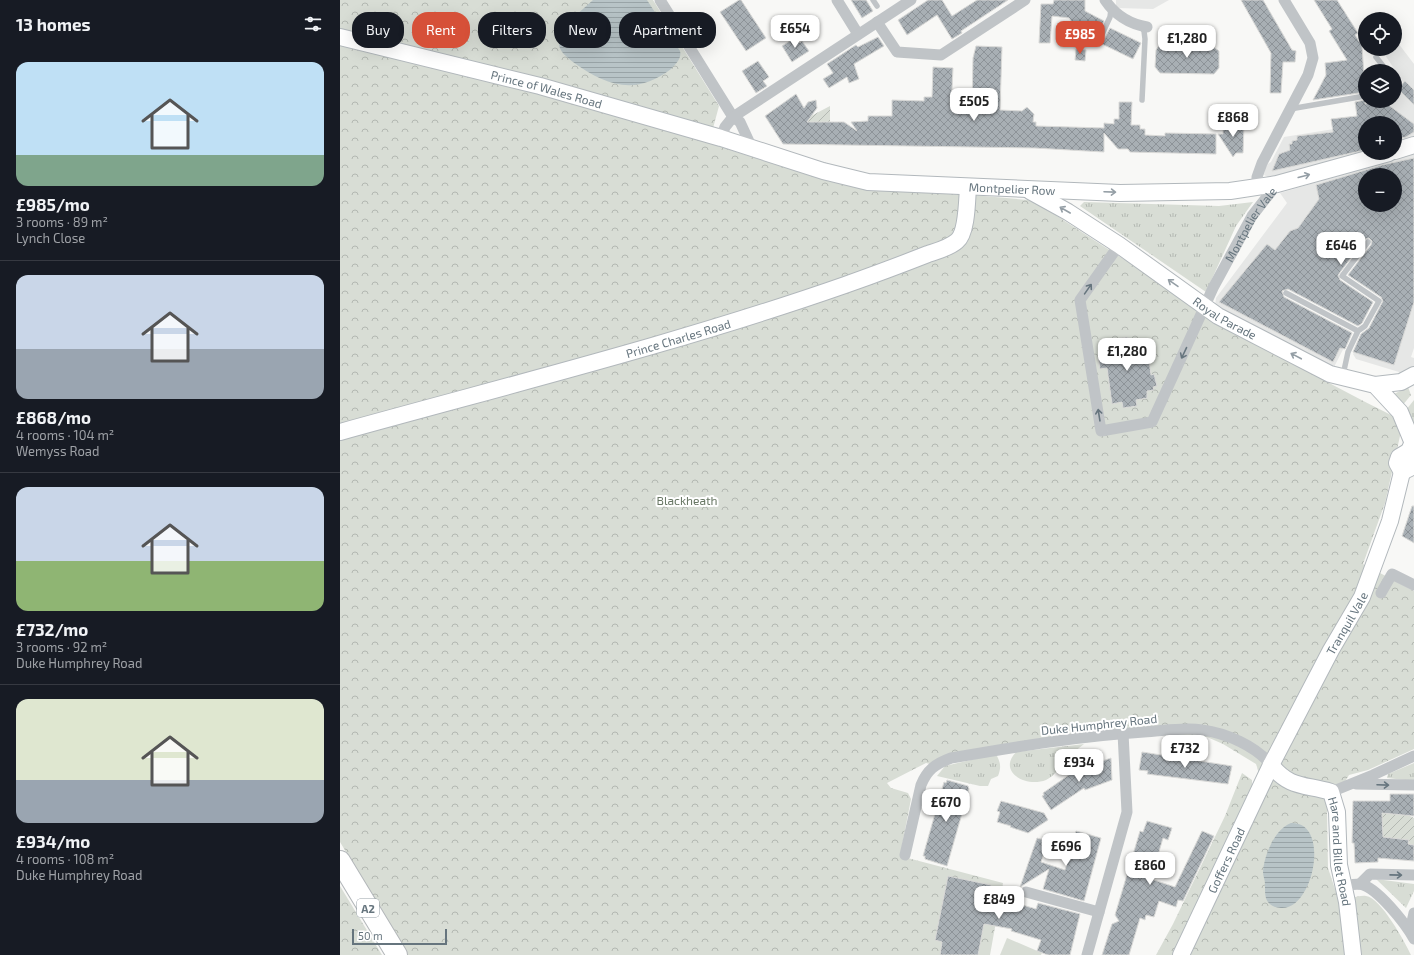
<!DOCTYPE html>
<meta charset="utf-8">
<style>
body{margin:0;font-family:"Exo 2",sans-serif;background:#242831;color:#f1f3f6;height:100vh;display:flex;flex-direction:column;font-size:15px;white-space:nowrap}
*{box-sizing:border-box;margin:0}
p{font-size:13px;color:#9ea1a6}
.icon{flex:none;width:22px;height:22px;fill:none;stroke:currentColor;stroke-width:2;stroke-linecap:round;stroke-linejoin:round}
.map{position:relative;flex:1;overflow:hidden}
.sheet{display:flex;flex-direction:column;background:#171b24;width:340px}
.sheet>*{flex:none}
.top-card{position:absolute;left:12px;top:12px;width:380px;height:36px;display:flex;gap:8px}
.buttons{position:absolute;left:1018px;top:12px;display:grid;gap:8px}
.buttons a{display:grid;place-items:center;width:44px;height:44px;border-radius:50%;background:#171b24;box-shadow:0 4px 16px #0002;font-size:20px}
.scale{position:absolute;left:12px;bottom:10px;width:95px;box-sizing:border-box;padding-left:4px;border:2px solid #66757e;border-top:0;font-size:11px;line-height:14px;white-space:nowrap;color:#66757e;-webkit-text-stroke:3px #fff;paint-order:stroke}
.price{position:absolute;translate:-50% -34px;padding:0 9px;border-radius:8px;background:#fff;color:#222;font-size:13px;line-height:26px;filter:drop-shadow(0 1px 2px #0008)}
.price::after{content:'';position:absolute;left:50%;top:24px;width:12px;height:9px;margin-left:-6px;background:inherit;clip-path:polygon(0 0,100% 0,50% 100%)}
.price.active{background:#d65038;color:#fff}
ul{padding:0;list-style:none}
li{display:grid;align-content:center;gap:8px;height:212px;padding:0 16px}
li+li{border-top:1px solid #363941}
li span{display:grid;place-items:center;height:124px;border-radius:12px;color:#555}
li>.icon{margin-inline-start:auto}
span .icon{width:72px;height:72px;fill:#fffc;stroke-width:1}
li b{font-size:17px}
h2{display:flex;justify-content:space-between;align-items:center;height:48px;padding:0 16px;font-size:17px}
.chip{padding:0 14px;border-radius:16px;background:#171b24;box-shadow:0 4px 16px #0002;font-size:14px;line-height:36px}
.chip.active{background:#d65038;color:#fff}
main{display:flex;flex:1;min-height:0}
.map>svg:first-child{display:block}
.built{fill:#e6e7e6;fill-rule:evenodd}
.grass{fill:url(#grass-tufts)}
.forest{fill:url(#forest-crowns)}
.garden{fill:url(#garden-furrows)}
.pitch{fill:#d8ddd5}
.water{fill:url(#water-rules)}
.building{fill:url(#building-cross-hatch);stroke:#dadad8;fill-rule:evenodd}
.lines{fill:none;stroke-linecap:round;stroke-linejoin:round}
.secondary-casing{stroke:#b2b8bc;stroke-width:18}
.highway-casing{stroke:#b3b7ba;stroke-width:22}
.lane{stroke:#c0c4c7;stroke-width:5.5}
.street{stroke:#c0c4c7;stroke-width:11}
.secondary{stroke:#fff;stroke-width:16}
.highway{stroke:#fff;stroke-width:20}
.oneway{stroke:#949ea5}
.oneway2{stroke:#66757e}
.labels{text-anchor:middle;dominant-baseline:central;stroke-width:4;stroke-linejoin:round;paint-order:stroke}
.shield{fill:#fff;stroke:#949ea5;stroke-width:1}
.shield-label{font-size:11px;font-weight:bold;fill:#66757e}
.street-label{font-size:12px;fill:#66757e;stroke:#fff}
.park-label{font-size:12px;fill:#687764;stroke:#fff}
</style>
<main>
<section class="sheet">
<h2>13 homes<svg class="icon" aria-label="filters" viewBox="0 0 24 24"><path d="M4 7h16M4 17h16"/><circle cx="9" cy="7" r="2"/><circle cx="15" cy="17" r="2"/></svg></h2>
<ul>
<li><span style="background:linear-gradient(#bfe0f5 75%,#7fa58c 0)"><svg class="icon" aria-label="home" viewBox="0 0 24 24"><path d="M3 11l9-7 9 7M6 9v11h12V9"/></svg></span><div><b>£985/mo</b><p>3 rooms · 89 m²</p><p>Lynch Close</p></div></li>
<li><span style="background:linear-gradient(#c9d6e8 60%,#9aa5b1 0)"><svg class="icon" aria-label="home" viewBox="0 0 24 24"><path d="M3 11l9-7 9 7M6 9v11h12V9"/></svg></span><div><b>£868/mo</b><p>4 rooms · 104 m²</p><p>Wemyss Road</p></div></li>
<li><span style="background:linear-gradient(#c9d6e8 60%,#8fb573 0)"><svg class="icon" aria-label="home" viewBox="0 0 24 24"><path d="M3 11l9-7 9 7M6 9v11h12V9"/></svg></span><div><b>£732/mo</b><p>3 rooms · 92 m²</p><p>Duke Humphrey Road</p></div></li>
<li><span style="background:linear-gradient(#dfe7d0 65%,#9aa5b1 0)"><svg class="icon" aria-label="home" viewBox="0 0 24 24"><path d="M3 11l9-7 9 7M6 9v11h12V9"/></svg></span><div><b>£934/mo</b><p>4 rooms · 108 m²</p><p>Duke Humphrey Road</p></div></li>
</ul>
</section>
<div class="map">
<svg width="1074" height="955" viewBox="0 0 1074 955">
<defs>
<pattern id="grass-tufts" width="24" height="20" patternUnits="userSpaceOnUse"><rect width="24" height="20" fill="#d8ddd5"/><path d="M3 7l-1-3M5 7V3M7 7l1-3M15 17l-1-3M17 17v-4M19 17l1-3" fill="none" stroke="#b3b8b2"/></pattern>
<pattern id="forest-crowns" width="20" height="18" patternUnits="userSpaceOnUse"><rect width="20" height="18" fill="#d8ddd5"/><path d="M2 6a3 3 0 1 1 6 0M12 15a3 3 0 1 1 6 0" fill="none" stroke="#b3b8b2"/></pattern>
<pattern id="garden-furrows" width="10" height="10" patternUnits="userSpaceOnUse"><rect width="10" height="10" fill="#d8ddd5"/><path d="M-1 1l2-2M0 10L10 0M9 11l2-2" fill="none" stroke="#b3b8b2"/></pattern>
<pattern id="water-rules" width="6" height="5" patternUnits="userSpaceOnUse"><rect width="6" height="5" fill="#b8c4c7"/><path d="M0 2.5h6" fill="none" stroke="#99a4a7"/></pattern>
<pattern id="building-cross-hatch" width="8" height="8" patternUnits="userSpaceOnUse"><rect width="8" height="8" fill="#a8afb4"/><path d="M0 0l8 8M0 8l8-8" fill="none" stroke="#8d9398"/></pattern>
</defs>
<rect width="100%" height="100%" fill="#f8f8f6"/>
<path class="built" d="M 776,0 L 829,0 L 813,9 L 776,8 Z
M 1055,39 L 1074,64 L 1074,138 L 1055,145 L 1055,123 L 1030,123 L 1037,122 L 1055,101 L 1065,85 L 1041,49 L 1055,49 Z
M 1025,124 L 1025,153 L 930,178 L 924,175 L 926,165 L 931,162 L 944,137 Z
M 1074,154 L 1074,348 L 1071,357 L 1074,358 L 1074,368 L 1058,375 L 1059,372 L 1016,359 L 1013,354 L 1025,338 L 1044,300 L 1010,276 L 1033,244 L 1024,236 L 933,293 L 1012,332 L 994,367 L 992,368 L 875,306 L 876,298 L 947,203 L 940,193 ZM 1025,175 L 1055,175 L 1055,205 L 1025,205 Z"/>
<path class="grass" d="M 744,202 L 879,206 L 913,202 L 896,226 L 866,292 L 740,206 Z
M 1068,387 L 1071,395 L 1062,406 L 1054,394 Z
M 1074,400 L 1074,424 L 1066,410 Z
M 744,744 C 739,748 732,753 727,758 C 719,766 718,774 706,780 C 686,788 657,772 676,752 Z
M 652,755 L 657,756 C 661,764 661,768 658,776 L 651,779 L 648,786 L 640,786 L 597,776 L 605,766 Z
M 1074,763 L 1074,781 L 1047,778 L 1048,774 Z
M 1036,879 L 1074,884 L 1074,891 L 1066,908 Z"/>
<path class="forest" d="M 0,0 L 313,0 L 379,106 L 369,143 L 481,179 L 597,192 L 688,200 L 700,205 C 817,281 934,358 1059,419 L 1062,427 L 1045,503 L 1023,564 L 1074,591 L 1074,749 L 1028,770 L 1009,775 L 987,812 L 988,868 L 999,901 C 1006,900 1018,895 1026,896 C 1041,898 1065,942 1071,955 L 816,955 L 833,924 L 885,816 L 902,773 L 912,780 L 912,788 L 919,773 L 916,764 L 883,744 L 867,737 L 827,735 L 791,737 L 671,751 L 598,766 L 586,763 L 547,783 L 551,788 L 568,793 L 571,799 L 560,856 L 663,883 L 650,955 L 68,955 L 0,842 Z
M 0,886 L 42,955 L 0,955 Z"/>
<path class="garden" d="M 490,106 L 490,127 L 461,132 L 471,116 Z
M 1041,813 L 1068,815 L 1074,818 L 1074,845 L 1068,844 L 1069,840 L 1038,842 L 1043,832 Z"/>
<path class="pitch" d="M 667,938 L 702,953 L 701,955 L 660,955 Z"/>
<path class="water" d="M 253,0 L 307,0 L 340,51 C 342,58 336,64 331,69 C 296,96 266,86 233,62 C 226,56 218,51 219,41 L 234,17 Z
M 951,823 C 991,821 974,910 941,908 C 924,906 925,896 925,884 C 925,880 923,876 923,872 C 924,855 935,829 951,823 Z"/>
<path class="building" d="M 399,0 L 401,0 L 426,38 L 406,51 L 380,12 Z
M 511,0 L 526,0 L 533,11 L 522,18 Z
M 588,0 L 602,0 L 612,16 L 637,0 L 668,0 L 621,31 L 622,33 L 612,39 L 597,15 L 567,35 L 558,20 Z
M 714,0 L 745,0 L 745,11 L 764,21 L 759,32 L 740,22 L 732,22 L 729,18 L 712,16 L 710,43 L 699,43 L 701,4 L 713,4 Z
M 901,0 L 923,0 L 952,50 L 956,51 L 955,62 L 943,62 L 941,93 L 930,93 L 931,53 Z
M 974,0 L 997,0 L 1018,33 L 1015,35 L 1022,46 L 1025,92 L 973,100 L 986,75 L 985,63 L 1007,60 L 989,31 L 992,29 Z
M 770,28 L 801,43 L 793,59 L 762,44 Z
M 456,37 L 460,43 L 462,41 L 469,51 L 452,62 L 442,46 Z
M 538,37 L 544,46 L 514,64 L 519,79 L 509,83 L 507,77 L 489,88 L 483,79 L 493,73 L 487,64 L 516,45 L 518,47 Z
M 820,44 L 872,46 L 879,51 L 879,68 L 874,74 L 820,73 L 815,67 L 816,50 Z
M 636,46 L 662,47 L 660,110 L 682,111 L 687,107 L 694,114 L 693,122 L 696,122 L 696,126 L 764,128 L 764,123 L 774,124 L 774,119 L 779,119 L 779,102 L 792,102 L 791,125 L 800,125 L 800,129 L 805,129 L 805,135 L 825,136 L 825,133 L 876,134 L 876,154 L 790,152 L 788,149 L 778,149 L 764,133 L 764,152 L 695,148 L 443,144 L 425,116 L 456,94 L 464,108 L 468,102 L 476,100 L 477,108 L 467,122 L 504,122 L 517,131 L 511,122 L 528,121 L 528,116 L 552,116 L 552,100 L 584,101 L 584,97 L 592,97 L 593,67 L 613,68 L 611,110 L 632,110 L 633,58 Z
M 736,49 L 746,50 L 745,61 L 735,60 Z
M 418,61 L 429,77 L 423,81 L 427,86 L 416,93 L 402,71 Z
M 1065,81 L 1074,90 L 1074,105 L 1058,89 Z
M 1025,100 L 1025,104 L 1043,101 L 1074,124 L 1074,132 L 1066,137 L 1055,139 L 1055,123 L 1025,123 L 1025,150 L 932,171 L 939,154 L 950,150 L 949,144 L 952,144 L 952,141 L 957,140 L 957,136 L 993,132 L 991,119 L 1017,116 L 1015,102 Z
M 883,125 L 904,125 L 903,153 L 896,153 L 893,157 L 878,134 L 883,134 Z
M 1074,158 L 1074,302 L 1054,365 L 1013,352 L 1021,334 L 1029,328 L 1043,301 L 1041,297 L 1008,275 L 1031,245 L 1032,241 L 1029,238 L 1025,239 L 998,275 L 1000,280 L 1033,302 L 1022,323 L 1018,326 L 948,289 L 942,291 L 944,297 L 1012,333 L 1005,349 L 1000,348 L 993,362 L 879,302 L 927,244 L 935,250 L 950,231 L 958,228 L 979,199 L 976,185 L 1042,165 ZM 1025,175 L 1055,175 L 1055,205 L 1025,205 Z
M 787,337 L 796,344 L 797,347 L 802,346 L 803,352 L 808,351 L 811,375 L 814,374 L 817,386 L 813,387 L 814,390 L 807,391 L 807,398 L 796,400 L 797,406 L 783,408 L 782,402 L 772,404 L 767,368 L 760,369 L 758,356 L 765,354 L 765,349 L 771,340 Z
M 1072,506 L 1074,506 L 1074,543 L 1062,536 Z
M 802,752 L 892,766 L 888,784 L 807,774 L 808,771 L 799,770 Z
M 771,758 L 772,780 L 745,790 L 744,788 L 711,810 L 702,796 L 704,795 L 703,793 L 736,770 Z
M 607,780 L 628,786 L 629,789 L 607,866 L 585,859 L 585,856 L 583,856 L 604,782 L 606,783 Z
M 1050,794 L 1074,794 L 1074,816 L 1042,813 L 1043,837 L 1069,840 L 1068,844 L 1074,845 L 1074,861 L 1038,858 L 1038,862 L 1015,863 L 1014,843 L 1012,843 L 1013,801 L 1050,801 Z
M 661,801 L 704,813 L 708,820 L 688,833 L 670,827 L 671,826 L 657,822 L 660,812 L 657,811 Z
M 807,821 L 832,828 L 828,840 L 823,838 L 811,879 L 835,887 L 862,831 L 874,836 L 843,901 L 838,900 L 836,907 L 819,901 L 814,917 L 806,915 L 805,920 L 800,918 L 789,955 L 762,955 L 772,924 L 779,921 L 775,915 L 800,831 L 803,832 Z
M 736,831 L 761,838 L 744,901 L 703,889 L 709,869 L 680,887 L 697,838 L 708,841 L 701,862 L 725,870 Z
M 608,876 L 651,885 L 649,898 L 652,896 L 696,909 L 698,903 L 740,914 L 730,955 L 708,955 L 697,951 L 701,940 L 671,931 L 672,929 L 644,924 L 638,955 L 600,955 L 602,942 L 595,940 Z"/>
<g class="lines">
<g class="secondary-casing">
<g id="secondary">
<path id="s2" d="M 0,37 L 200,86 L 381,138 L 483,171 L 528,182 L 780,193 L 890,191 L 937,184 L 1049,153"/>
<path d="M 1055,151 L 1074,145"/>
<path id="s3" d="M 690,191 L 728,212 L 779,245 L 878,316 L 990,374 L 1035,385 L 1060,412 L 1072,441"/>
<path d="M 1035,385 L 1061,382 L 1074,375"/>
<path id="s4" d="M 0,432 C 169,385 339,343 505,285 C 533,275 560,265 588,254 C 597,251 609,248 617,241 C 627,233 627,200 628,187"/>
<path d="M 1062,472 L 1072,467 L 1073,460 L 1069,451 L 1074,439"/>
<path d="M 1062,472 L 1057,463 L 1059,457 L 1069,451"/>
<path id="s5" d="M 931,765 C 950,789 965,784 991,792 L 997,812 L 999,865 L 1007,902 L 1013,955"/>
<path id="s6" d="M 841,955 L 931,765 L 991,650 L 1022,597 L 1050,521 L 1062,472"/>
</g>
</g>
<g class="highway-casing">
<path id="highway" d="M 0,861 L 57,955"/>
</g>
<path class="lane" d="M 533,0 L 537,6
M 801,26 L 804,31 L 805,39 L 802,100
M 746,43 L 758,43 L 770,17 L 771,9
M 1036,57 L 1047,71
M 950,109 L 1025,96
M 946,293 L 1018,331
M 1003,375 L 1008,352 L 1018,331 L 1025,326 L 1039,301 L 1002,276 L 1028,242"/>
<g class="street">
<path d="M 320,0 L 393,117 L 400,122 L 412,148"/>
<path d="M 497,0 L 518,34"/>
<path d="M 765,0 C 775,15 790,24 807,27"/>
<path d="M 537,22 L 557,52 L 601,55 L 685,0"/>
<path d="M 381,138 L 385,127 L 393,117 L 571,0"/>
<path d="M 917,188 L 917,177 L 922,163 L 968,75 L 973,58 L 970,43 L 944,0"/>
<path id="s1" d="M 779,245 L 740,300 L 761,431 L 812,422 L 873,288 L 912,216 L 937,184"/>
<path d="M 1041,593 L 1052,574 L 1074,585"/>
<path d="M 1016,784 L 1074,785"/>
<path d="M 991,792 L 1033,775 L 1074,756"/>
<path d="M 565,855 L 581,785 C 587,770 595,764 611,758 C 675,747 739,736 804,732 C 823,731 844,727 862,730 C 886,733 916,746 931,765"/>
<path d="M 1020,884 L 1030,874 L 1074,875"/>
<path d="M 1004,886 C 1009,885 1015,884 1020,884 C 1037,887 1066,924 1074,939"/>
<path d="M 686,892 L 759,912"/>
<path d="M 1070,931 L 1074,913"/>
<path d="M 747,955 L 787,812 L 783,733"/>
</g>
<use href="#secondary" class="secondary"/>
<use href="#highway" class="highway"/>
</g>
<defs><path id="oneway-shaft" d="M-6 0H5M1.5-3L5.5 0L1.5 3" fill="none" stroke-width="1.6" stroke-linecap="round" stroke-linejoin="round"/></defs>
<g class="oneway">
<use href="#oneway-shaft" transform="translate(964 176) rotate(-15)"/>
<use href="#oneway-shaft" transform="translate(770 192) rotate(2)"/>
<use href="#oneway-shaft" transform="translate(725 210) rotate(-150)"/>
<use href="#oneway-shaft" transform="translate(833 283) rotate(-145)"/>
<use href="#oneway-shaft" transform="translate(956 356) rotate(-152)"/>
</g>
<g class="oneway2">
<use href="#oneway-shaft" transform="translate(748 289) rotate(-55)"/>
<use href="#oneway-shaft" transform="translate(844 353) rotate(115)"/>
<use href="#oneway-shaft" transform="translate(759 415) rotate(-99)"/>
<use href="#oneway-shaft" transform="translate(1043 785) rotate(2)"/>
<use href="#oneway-shaft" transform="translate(1056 875) rotate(1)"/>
</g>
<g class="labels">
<rect class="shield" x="17" y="899" width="22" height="18" rx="3"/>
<g class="shield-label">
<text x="28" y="908">A2</text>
</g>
<g class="street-label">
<text stroke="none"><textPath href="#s2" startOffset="213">Prince of Wales Road</textPath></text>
<text stroke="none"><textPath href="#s2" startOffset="692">Montpelier Row</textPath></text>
<text stroke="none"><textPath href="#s1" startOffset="473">Montpelier Vale</textPath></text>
<text stroke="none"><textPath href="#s3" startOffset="233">Royal Parade</textPath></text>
<text stroke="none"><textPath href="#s4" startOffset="351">Prince Charles Road</textPath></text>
<text stroke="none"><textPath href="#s6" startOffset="371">Tranquil Vale</textPath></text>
<text transform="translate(759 724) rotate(-6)">Duke Humphrey Road</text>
<text stroke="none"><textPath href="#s5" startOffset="128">Hare and Billet Road</textPath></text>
<text stroke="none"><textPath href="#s6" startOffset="105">Goffers Road</textPath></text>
</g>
<g class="park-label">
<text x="347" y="500">Blackheath</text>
</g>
</g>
</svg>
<div class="buttons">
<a><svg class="icon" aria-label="locate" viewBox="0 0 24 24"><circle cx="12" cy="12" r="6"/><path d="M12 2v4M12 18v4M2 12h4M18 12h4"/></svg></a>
<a><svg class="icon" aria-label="layers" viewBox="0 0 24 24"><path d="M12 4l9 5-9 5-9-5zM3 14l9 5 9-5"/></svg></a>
<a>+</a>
<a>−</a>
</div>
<div class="scale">50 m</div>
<b class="price" style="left:455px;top:49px">£654</b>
<b class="price active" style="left:740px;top:55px">£985</b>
<b class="price" style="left:847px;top:59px">£1,280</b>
<b class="price" style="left:634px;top:122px">£505</b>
<b class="price" style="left:893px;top:138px">£868</b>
<b class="price" style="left:1001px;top:266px">£646</b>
<b class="price" style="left:787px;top:372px">£1,280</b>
<b class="price" style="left:845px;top:769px">£732</b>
<b class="price" style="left:739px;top:783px">£934</b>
<b class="price" style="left:606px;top:823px">£670</b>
<b class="price" style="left:726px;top:867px">£696</b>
<b class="price" style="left:810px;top:886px">£860</b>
<b class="price" style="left:659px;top:920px">£849</b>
<div class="top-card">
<a class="chip">Buy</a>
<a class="chip active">Rent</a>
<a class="chip">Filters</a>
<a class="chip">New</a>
<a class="chip">Apartment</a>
</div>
</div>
</main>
